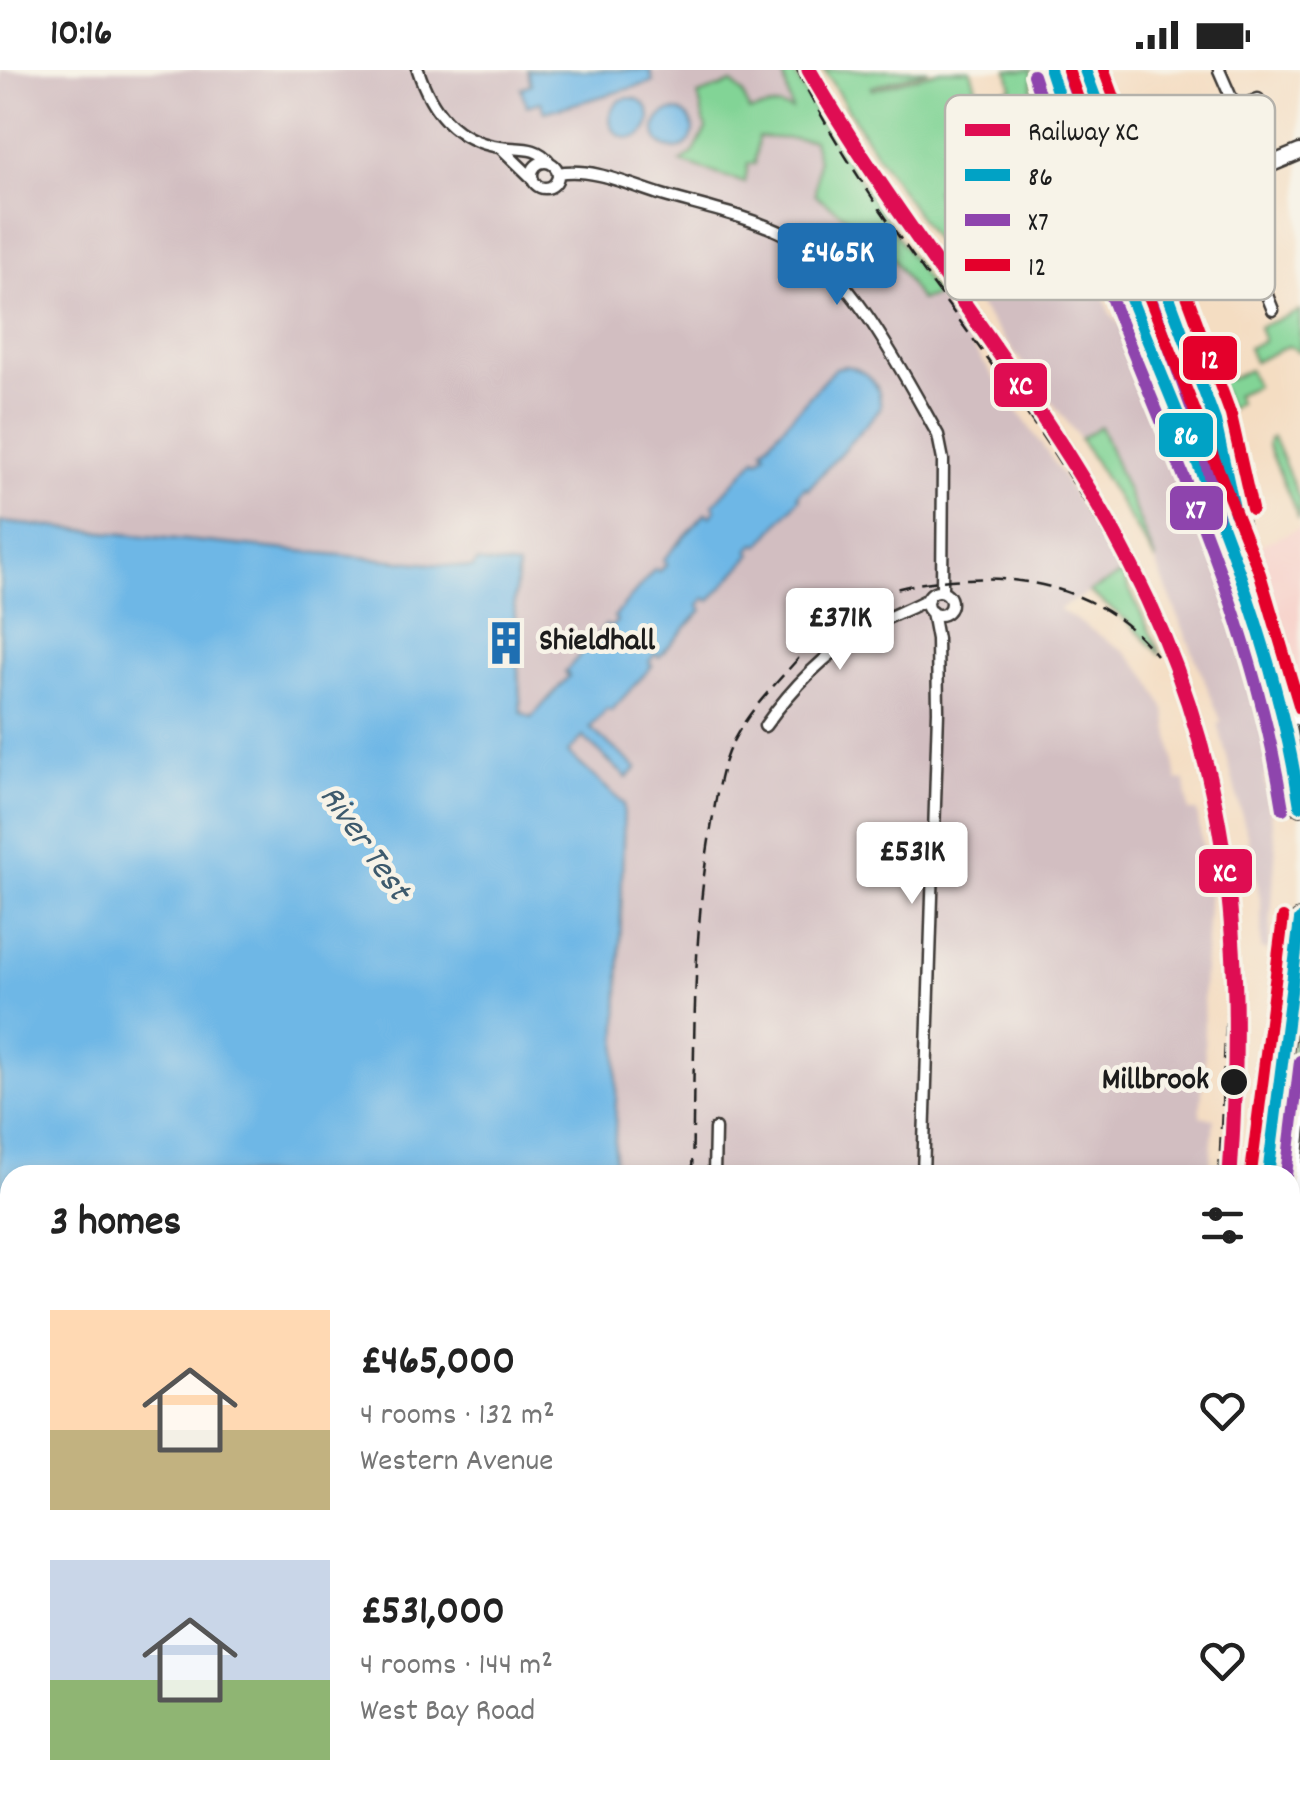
<!DOCTYPE html>
<meta charset="utf-8">
<style>
body{margin:0;font-family:Dekko,sans-serif;background:#f6f6f6;color:#222;height:100vh;display:flex;flex-direction:column;font-size:38px;white-space:nowrap}
*{box-sizing:border-box;margin:0}
p{font-size:32px;color:#767676}
.icon{flex:none;width:55px;height:55px;fill:none;stroke:currentColor;stroke-width:2;stroke-linecap:round;stroke-linejoin:round}
.map{position:relative;flex:1;overflow:hidden}
.sheet{position:absolute;left:0px;top:1095px;width:1300px;height:642px;display:flex;flex-direction:column;background:#fff;border-radius:30px 30px 0 0;box-shadow:0 5px 15px #0003}
.sheet>*{flex:none}
.price{position:absolute;translate:-50% -85px;padding:0 22px;border-radius:10px;background:#fff;color:#222;font-size:32px;line-height:65px;filter:drop-shadow(0 2px 5px #0008)}
.price::after{content:'';position:absolute;left:50%;top:60px;width:30px;height:22px;margin-left:-15px;background:inherit;clip-path:polygon(0 0,100% 0,50% 100%)}
.price.current{background:#1f6fb2;color:#fff}
ul{padding:0;list-style:none}
li{display:flex;align-items:center;gap:30px;height:250px;padding:0 50px}
li span{display:grid;place-items:center;flex:none;width:280px;height:200px;border-radius:0px;color:#555}
li>.icon{margin-inline-start:auto}
span .icon{width:120px;height:120px;fill:#fffc;stroke-width:1}
li b{font-size:42px}
h2{display:flex;justify-content:space-between;align-items:center;height:120px;padding:0 50px;font-size:42px}
.status{display:flex;justify-content:space-between;align-items:center;height:70px;padding:0 50px;background:#fff;direction:ltr}
.status svg{height:28px;fill:currentColor}
.map>svg:first-child{display:block}
.built{fill:#f7d0c9}
.industrial{fill:#d2bec1}
.green{fill:#82d496;stroke:#4f7859;stroke-width:2.5}
.water{fill:#6eb7e6;stroke:#456a81;stroke-width:2.5}
.lines{fill:none;stroke-linecap:round;stroke-linejoin:round}
.street-casing{stroke:#3c3935;stroke-width:15}
.secondary-casing{stroke:#3c3935;stroke-width:19}
.highway-casing{stroke:#3c3935;stroke-width:22}
.street{stroke:#fff;stroke-width:10}
.secondary{stroke:#fff;stroke-width:14}
.highway{stroke:#fff;stroke-width:18}
.rail{stroke:#1c1c1c;stroke-width:2.5;stroke-dasharray:15 8;stroke-linecap:butt}
.bus-1-casing{stroke:#f7f3e8;stroke-width:20}
.bus-2-casing{stroke:#f7f3e8;stroke-width:20}
.bus-3-casing{stroke:#f7f3e8;stroke-width:20}
.bus-1{stroke:#01a2c5;stroke-width:12}
.bus-2{stroke:#8e44ad;stroke-width:12}
.bus-3{stroke:#e4002b;stroke-width:12}
.rail-1-casing{stroke:#f7f3e8;stroke-width:22}
.rail-1{stroke:#df0d52;stroke-width:15}
.stop-dot{fill:#1c1c1c;stroke:#f7f3e8;stroke-width:4}
.labels{text-anchor:middle;dominant-baseline:central;stroke-width:9;stroke-linejoin:round;paint-order:stroke}
.poi-label{font-size:32px;font-weight:bold;fill:#1c1c1c;stroke:#f7f3e8;text-anchor:start}
.stop-label{font-size:32px;font-weight:bold;fill:#1c1c1c;stroke:#f7f3e8;text-anchor:end}
.water-label{font-size:35px;font-style:italic;fill:#3d5a6d;stroke:#f7f3e8}
.key{fill:#f7f3e8;stroke:#b5b2ab;stroke-width:2.5}
.key-label{font-size:28px;fill:#1c1c1c}
.line-badge{stroke:#f7f3e8;stroke-width:4}
.badge-label{font-size:28px;text-anchor:middle;font-weight:bold;fill:#fff}
</style>
<div class="status"><b>10:16</b><svg viewBox="0 0 49 12"><path d="M0 12V9h3v3zM5 12V6h3v6zM10 12V3h3v9zM15 12V0h3v12zM26 1h20v11H26zM47 4h2v5h-2z"/></svg></div>
<div class="map">
<svg width="1300" height="1736" viewBox="0 0 1300 1736">
<rect width="100%" height="100%" fill="#f7f3e8"/>
<filter id="ink" filterUnits="userSpaceOnUse"><feTurbulence type="fractalNoise" baseFrequency=".01" numOctaves="2"/><feDisplacementMap in="SourceGraphic" scale="20" xChannelSelector="R" yChannelSelector="G"/><feConvolveMatrix kernelMatrix="1 2 1 2 8 2 1 2 1" color-interpolation-filters="sRGB"/></filter>
<filter id="wash" filterUnits="userSpaceOnUse"><feTurbulence type="fractalNoise" baseFrequency=".0048" numOctaves="4" result="noise"/><feDisplacementMap in="SourceGraphic" scale="40" xChannelSelector="R" yChannelSelector="G"/><feGaussianBlur stdDeviation="2.25" result="paint"/><feColorMatrix in="noise" values="0 0 0 0 0 0 0 0 0 0 0 0 0 0 0 0 0 1.4 0 .05"/><feComposite in="paint" operator="in"/></filter>
<g filter="url(#wash)">
<rect width="100%" height="100%" fill="#f4ddc2"/>
<path class="built" d="M 1005,99 L 1000,109 L 1017,166 L 1015,170 L 975,185 L 957,178 L 936,120 Z
M 1300,458 L 1300,612 L 1257,485 L 1262,474 Z"/>
<path class="industrial" d="M 0,0 L 782,0 L 794,28 L 905,193 L 923,230 L 937,226 L 1051,388 L 1122,504 L 1059,539 L 1124,581 L 1149,608 L 1166,642 L 1177,710 L 1185,711 L 1189,741 L 1197,741 L 1209,821 L 1203,920 L 1205,988 L 1200,1046 L 1214,1049 L 1209,1105 L 614,1105 L 624,734 L 568,683 L 546,631 L 531,648 L 521,642 L 514,532 L 518,497 L 474,498 L 0,452 Z
M 1071,177 L 1089,180 L 1109,242 L 1140,277 L 1223,482 L 1277,644 L 1286,694 L 1264,706 L 1276,774 L 1269,881 L 1261,879 L 1261,834 L 1251,780 L 1218,653 L 1222,653 L 1100,357 L 1080,369 L 979,236 L 983,210 L 966,199 L 970,192 L 1003,180 L 1015,191 L 1058,184 Z
M 596,1728 L 1108,1728 L 1108,1736 L 595,1736 Z"/>
<path class="green" d="M 782,0 L 793,0 L 819,48 L 937,226 L 920,230 L 883,173 L 815,125 L 818,90 L 813,70 L 758,67 L 755,94 L 748,94 L 745,113 L 681,92 L 694,82 L 706,59 L 698,25 L 732,13 L 743,24 L 749,41 L 778,36 L 792,40 Z
M 824,0 L 929,0 L 871,17 L 872,20 L 941,0 L 971,0 L 979,28 L 994,24 L 1006,60 L 1008,59 L 997,23 L 1012,18 L 1008,0 L 1032,0 L 1033,37 L 1007,97 L 936,120 L 957,178 L 947,179 L 933,168 L 869,73 Z
M 1136,163 L 1196,313 L 1231,444 L 1227,445 L 1145,236 L 1146,229 L 1138,213 L 1129,169 Z
M 1300,241 L 1300,282 L 1288,276 L 1254,292 L 1248,278 L 1264,271 L 1259,257 Z
M 1249,300 L 1256,316 L 1236,325 L 1239,333 L 1230,339 L 1215,308 L 1226,302 L 1229,309 Z
M 1100,356 L 1156,491 L 1080,369 Z
M 1273,367 L 1300,430 L 1299,449 L 1268,375 L 1269,369 Z
M 1122,504 L 1161,585 L 1126,550 L 1089,522 Z
M 1300,918 L 1286,1105 L 1274,1105 Z"/>
<path class="water" d="M 527,0 L 650,0 L 653,12 L 545,42 L 541,32 L 526,36 L 521,18 L 531,14 Z
M610 48a20 20 0 1 1 40 0a20 20 0 1 1-40 0Z
M655 60a19 19 0 1 1 38 0a19 19 0 1 1-38 0Z
M 846,296 C 869,301 882,315 880,339 L 808,419 L 805,417 L 798,425 L 800,428 L 759,476 L 756,473 L 749,480 L 752,484 L 710,531 L 705,528 L 699,536 L 702,540 L 659,587 L 655,584 L 649,592 L 652,596 L 611,641 L 607,639 L 590,658 L 637,698 L 627,708 L 583,667 L 568,683 L 624,734 L 614,1105 L 10,1105 L 10,1728 L 596,1728 L 595,1736 L 0,1736 L 0,452 L 473,498 L 477,492 L 518,497 L 514,532 L 521,642 L 531,648 L 569,606 L 565,602 L 606,555 L 610,558 L 617,551 L 614,547 L 655,499 L 659,502 L 667,494 L 663,490 L 706,443 L 710,446 L 716,439 L 713,435 L 756,388 L 759,390 L 766,383 L 763,379 L 835,298 Z"/>
</g>
<g filter="url(#ink)">
<g class="lines">
<g class="street-casing">
<path id="street" d="M 418,0 C 431,40 454,70 499,77 C 519,80 537,75 550,93
M 1041,0 C 1044,9 1048,21 1047,30 C 1043,75 998,95 1021,147 C 1027,162 1043,168 1059,168 C 1080,169 1100,166 1117,152 C 1127,129 1106,94 1104,68
M 1099,0 L 1116,50 L 1171,132
M 1219,0 L 1236,39 L 1228,52 L 1249,103
M 1236,39 L 1258,29
M 501,78 L 532,108
M532 105a13 13 0 1 1 26 0a13 13 0 1 1-26 0Z
M 558,103 C 593,97 629,115 662,125 C 703,137 748,146 786,165 C 849,196 904,305 938,365 L 943,390 L 942,521
M 1222,114 L 1273,240
M 979,186 L 1019,171 L 1030,160
M927 533a12 12 0 1 1 24 0a12 12 0 1 1-24 0Z
M 765,656 C 791,619 824,585 863,561 C 883,548 906,541 928,529
M 714,1105 L 715,1059
M 923,1105 L 938,641 L 937,569 L 932,542
M 1290,1338 L 1300,1455
M 695,1736 L 695,1728
M 905,1736 L 905,1728"/>
</g>
<g class="secondary-casing">
<path id="secondary" d="M 1146,147 L 1150,139 L 1214,118 L 1300,82
M 1104,162 L 1146,147 L 1154,150 L 1177,138
M 1138,232 L 1125,173 L 1128,163 L 1139,149"/>
</g>
<g class="highway-casing">
<path id="highway" d="M 1050,0 C 1081,100 1117,198 1157,294 C 1216,437 1282,580 1300,736
M 1085,0 L 1215,351 L 1247,487
M 1280,583 L 1300,646
M 1268,1105 L 1300,850
M 1290,1125 L 1300,1027
M 1290,1227 L 1300,1170
M 1290,1249 L 1300,1264
M 1123,1736 L 1124,1728
M 1140,1736 L 1141,1728"/>
</g>
<use href="#street" class="street"/>
<use href="#secondary" class="secondary"/>
<use href="#highway" class="highway"/>
<path class="rail" d="M 797,0 C 857,120 943,225 1020,334 C 1159,531 1228,696 1231,939
M 692,1105 C 695,992 691,876 710,764 C 715,737 718,708 728,682 C 743,647 770,620 796,591 C 850,530 884,513 967,509 C 1038,505 1111,527 1156,585
M 1219,1105 L 1227,924
M 678,1736 L 678,1728"/>
<g class="bus-1-casing">
<path id="bus-1" d="M 1050,0 C 1078,87 1108,174 1143,259 C 1207,417 1274,565 1300,736
M 1085,0 L 1215,351 L 1235,443
M 1268,1105 L 1300,850"/>
</g>
<g class="bus-2-casing">
<path id="bus-2" d="M 1033,5 C 1061,92 1091,178 1125,263 C 1189,421 1257,569 1283,739
M 1069,6 L 1198,356 L 1218,447
M 1286,1105 L 1300,991"/>
</g>
<g class="bus-3-casing">
<path id="bus-3" d="M 1068,0 L 1130,179 L 1260,504 L 1300,638
M 1104,0 L 1231,345 L 1252,439
M 1251,1103 L 1283,848"/>
</g>
<use href="#bus-1" class="bus-1"/>
<use href="#bus-2" class="bus-2"/>
<use href="#bus-3" class="bus-3"/>
<g class="rail-1-casing">
<path id="rail-1" d="M 809,0 C 887,136 987,257 1070,389 C 1223,629 1249,826 1230,1105"/>
</g>
<use href="#rail-1" class="rail-1"/>
</g>
</g>
<defs>
<g id="building-bare" transform="scale(3.45)"><path d="M-4-6H4V6H1V3H-1V6H-4ZM-2.5-4.3h1.7v1.8h-1.7ZM.8-4.3h1.7v1.8H.8ZM-2.5-1h1.7V.8h-1.7ZM.8-1h1.7V.8H.8Z" fill="#1f6fb2" stroke="#f7f3e8" stroke-width="2.5" paint-order="stroke"/></g>
</defs>
<g fill-rule="evenodd">
<use href="#building-bare" x="506" y="573"/>
</g>
<circle class="stop-dot" cx="1234" cy="1012" r="15"/>
<g class="labels">
<g class="poi-label">
<text x="539" y="573">Shieldhall</text>
</g>
<g class="stop-label">
<text x="1209" y="1012">Millbrook</text>
</g>
<g class="water-label">
<text transform="translate(363 774) rotate(55)">River Test</text>
</g>
</g>
<rect x="945" y="25" width="330" height="205" rx="15" class="key"/>
<rect x="965" y="54" width="45" height="12" fill="#df0d52"/>
<rect x="965" y="99" width="45" height="12" fill="#01a2c5"/>
<rect x="965" y="144" width="45" height="12" fill="#8e44ad"/>
<rect x="965" y="189" width="45" height="12" fill="#e4002b"/>
<g class="key-label">
<text x="1028" y="70">Railway XC</text>
<text x="1028" y="115">86</text>
<text x="1028" y="160">X7</text>
<text x="1028" y="205">12</text>
</g>
<g class="line-badge">
<rect x="1181" y="264" width="58" height="48" rx="10" fill="#e4002b"/>
<rect x="992" y="291" width="57" height="48" rx="10" fill="#df0d52"/>
<rect x="1157" y="341" width="58" height="48" rx="10" fill="#01a2c5"/>
<rect x="1168" y="414" width="57" height="48" rx="10" fill="#8e44ad"/>
<rect x="1197" y="777" width="57" height="48" rx="10" fill="#df0d52"/>
</g>
<g class="badge-label">
<text x="1210" y="298">12</text>
<text x="1021" y="324">XC</text>
<text x="1186" y="374">86</text>
<text x="1196" y="448">X7</text>
<text x="1225" y="811">XC</text>
</g>
</svg>
<b class="price current" style="left:837px;top:238px">£465K</b>
<b class="price" style="left:840px;top:603px">£371K</b>
<b class="price" style="left:912px;top:837px">£531K</b>
<section class="sheet">
<h2>3 homes<svg class="icon" aria-label="filters" viewBox="0 0 24 24"><path d="M4 7h16M4 17h16"/><circle cx="9" cy="7" r="2"/><circle cx="15" cy="17" r="2"/></svg></h2>
<ul>
<li><span style="background:linear-gradient(#ffd9b3 60%,#c2b280 0)"><svg class="icon" aria-label="home" viewBox="0 0 24 24"><path d="M3 11l9-7 9 7M6 9v11h12V9"/></svg></span><div><b>£465,000</b><p>4 rooms · 132 m²</p><p>Western Avenue</p></div><svg class="icon" aria-label="heart" viewBox="0 0 24 24"><path d="M12 20l-8-8c-3-5 5-10 8-4 3-6 11-1 8 4z"/></svg></li>
<li><span style="background:linear-gradient(#c9d6e8 60%,#8fb573 0)"><svg class="icon" aria-label="home" viewBox="0 0 24 24"><path d="M3 11l9-7 9 7M6 9v11h12V9"/></svg></span><div><b>£531,000</b><p>4 rooms · 144 m²</p><p>West Bay Road</p></div><svg class="icon" aria-label="heart" viewBox="0 0 24 24"><path d="M12 20l-8-8c-3-5 5-10 8-4 3-6 11-1 8 4z"/></svg></li>
</ul>
</section>
</div>
